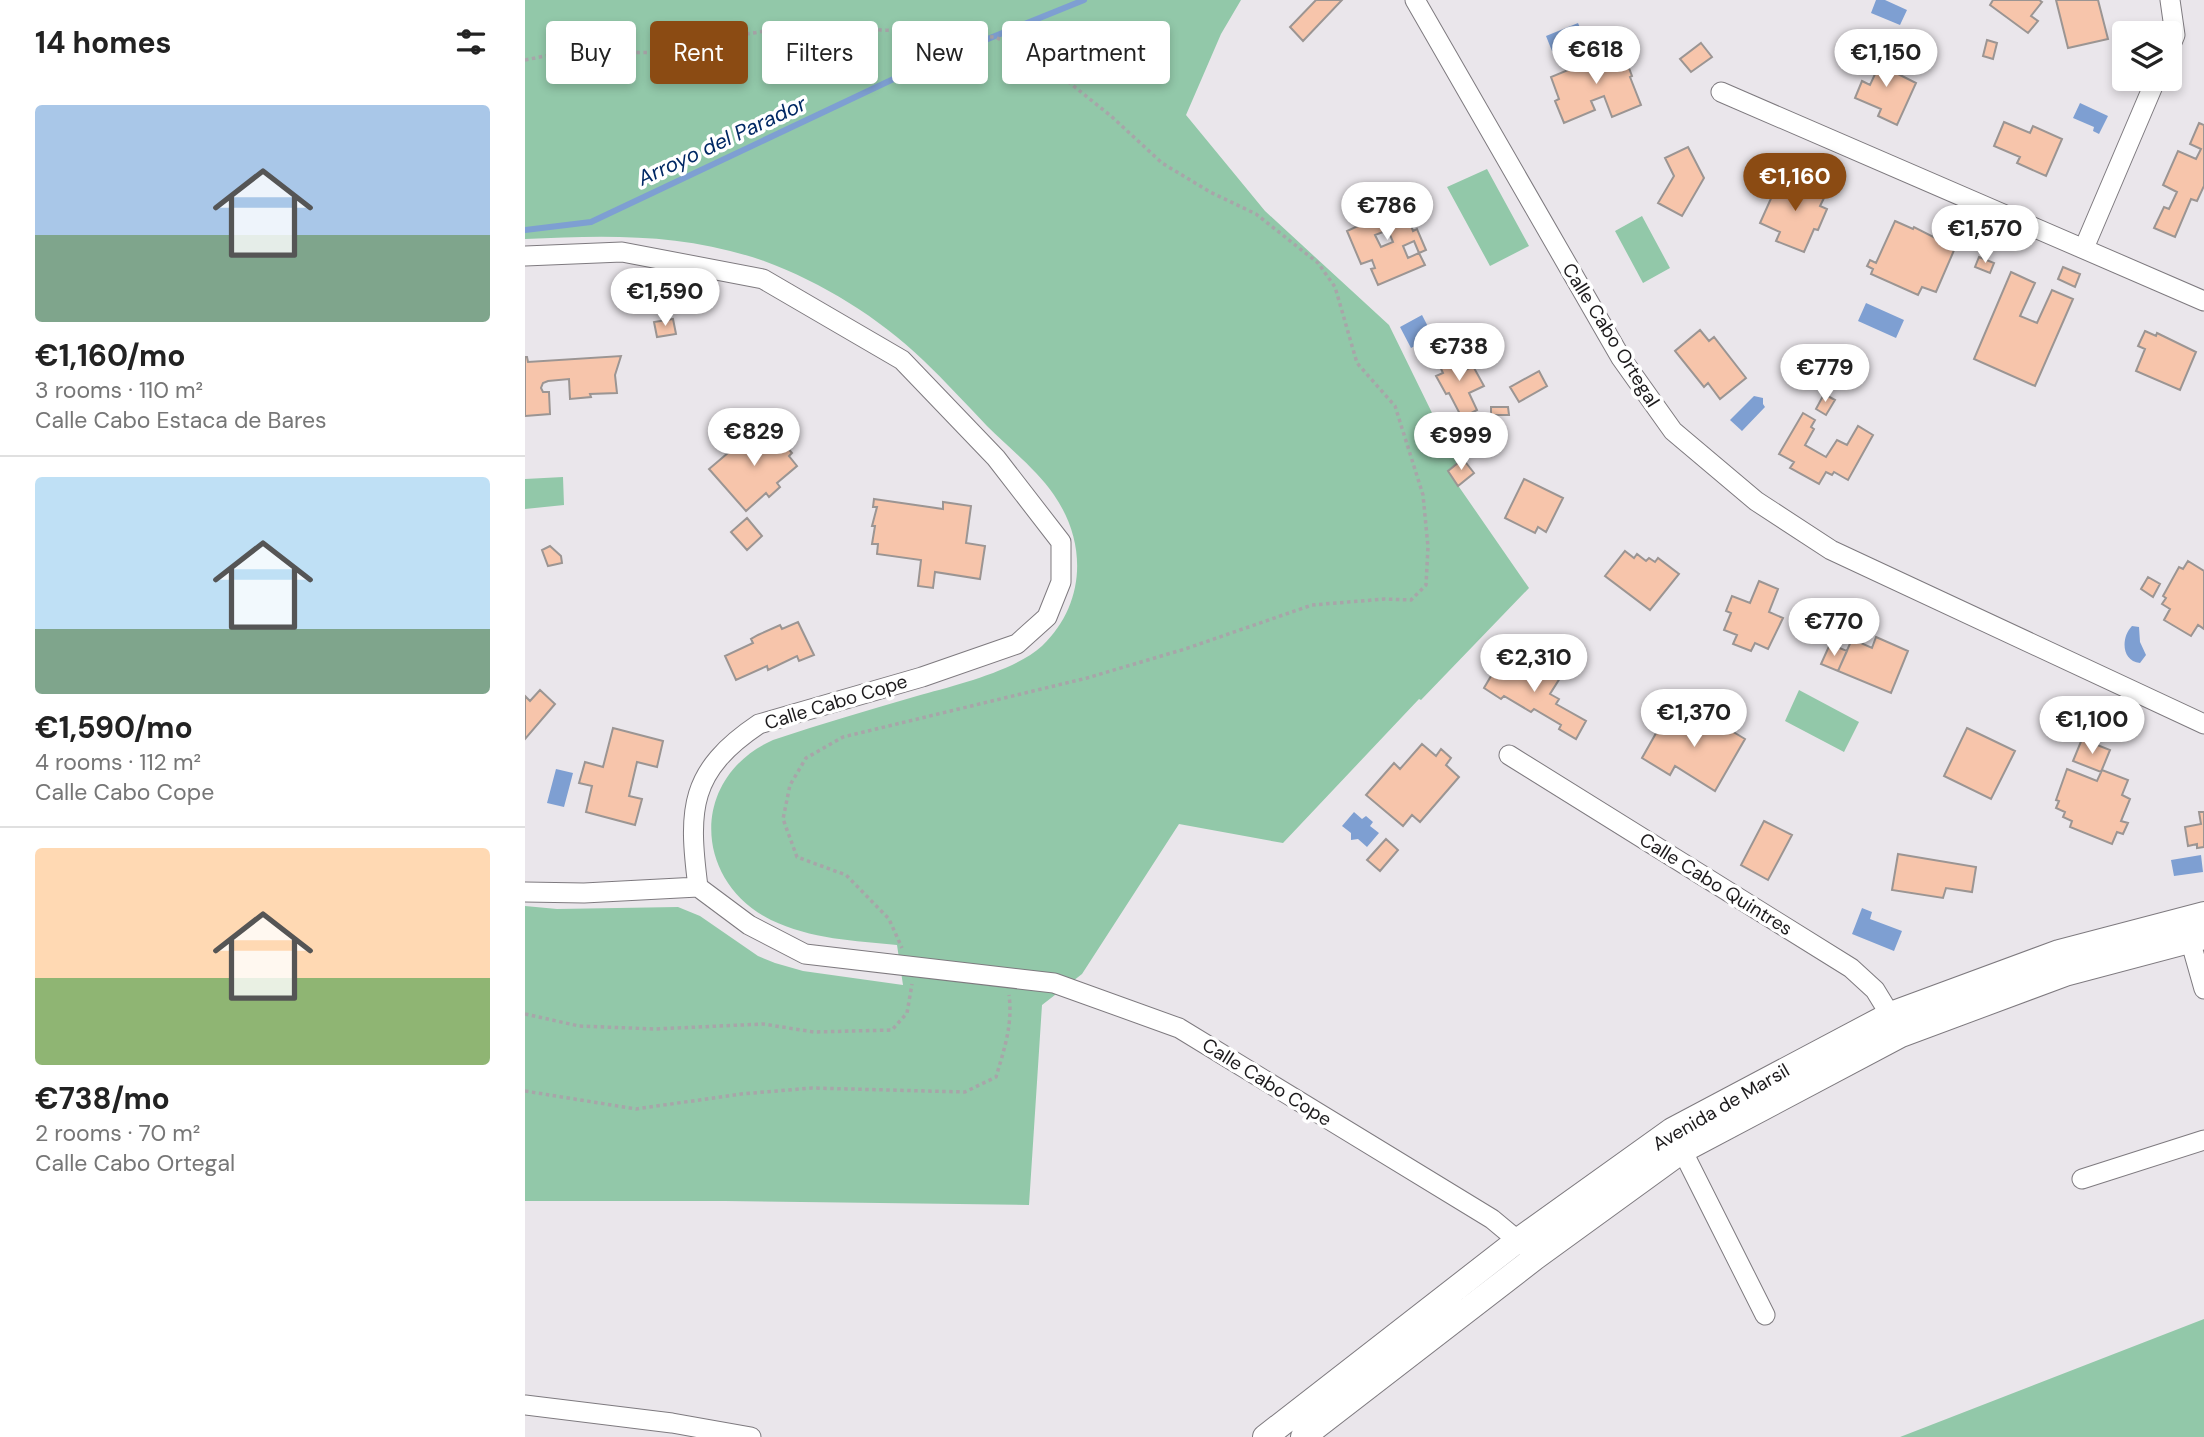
<!DOCTYPE html>
<meta charset="utf-8">
<style>
body{margin:0;font-family:"DM Sans",sans-serif;background:#f2f2f2;color:#222;height:100vh;display:flex;flex-direction:column;font-size:26px;white-space:nowrap}
*{box-sizing:border-box;margin:0}
p{font-size:23px;color:#767676}
.icon{flex:none;width:38px;height:38px;fill:none;stroke:currentColor;stroke-width:2;stroke-linecap:round;stroke-linejoin:round}
.map{position:relative;flex:1;overflow:hidden}
.sheet{display:flex;flex-direction:column;background:#fff;width:525px}
.sheet>*{flex:none}
.hud{position:absolute;left:21px;top:21px;width:665px;height:63px;display:flex;gap:14px}
.fabs{position:absolute;left:1587px;top:21px;display:grid;gap:14px}
.fabs a{display:grid;place-items:center;width:70px;height:70px;border-radius:7px;background:#fff;box-shadow:0 4px 10px #0003;font-size:35px}
.price{position:absolute;translate:-50% -60px;padding:0 16px;border-radius:24px;background:#fff;color:#222;font-size:23px;line-height:46px;filter:drop-shadow(0 2px 4px #0008)}
.price::after{content:'';position:absolute;left:50%;top:42px;width:21px;height:16px;margin-left:-10px;background:inherit;clip-path:polygon(0 0,100% 0,50% 100%)}
.price.selected{background:#8b4b13;color:#fff}
ul{padding:0;list-style:none}
li{display:grid;align-content:center;gap:14px;height:371px;padding:0 35px}
li+li{border-top:2px solid #e0e0e0}
li span{display:grid;place-items:center;height:217px;border-radius:7px;color:#555}
li>.icon{margin-inline-start:auto}
span .icon{width:126px;height:126px;fill:#fffc;stroke-width:1}
li b{font-size:30px}
h2{display:flex;justify-content:space-between;align-items:center;height:84px;padding:0 35px;font-size:30px}
.tag{padding:0 24px;border-radius:7px;background:#fff;box-shadow:0 4px 10px #0003;font-size:24px;line-height:63px}
.tag.selected{background:#8b4b13;color:#fff}
main{display:flex;flex:1;min-height:0}
.map>svg:first-child{display:block}
.green{fill:#92c8a9}
.water{fill:#7e9fd2}
.lines{fill:none;stroke-linecap:round;stroke-linejoin:round}
.stream{stroke:#7e9fd2;stroke-width:6}
.building{fill:#f7c5ab;stroke:#9b9593;stroke-width:2;fill-rule:evenodd}
.minor-casing{stroke:#7e7a7f;stroke-width:21}
.tertiary-casing{stroke:#7e7a7f;stroke-width:26}
.path{stroke:#a8a5a9;stroke-width:3.5;stroke-dasharray:3.5 3.5;stroke-linecap:butt}
.minor{stroke:#fff;stroke-width:19}
.tertiary{stroke:#fff;stroke-width:24}
.labels{text-anchor:middle;dominant-baseline:central;stroke-width:7;stroke-linejoin:round;paint-order:stroke}
.street-label{font-size:19px;fill:#1c1a1c;stroke:#fff}
.water-label{font-size:21px;font-style:italic;fill:#002864;stroke:#fff}
</style>
<main>
<section class="sheet">
<h2>14 homes<svg class="icon" aria-label="filters" viewBox="0 0 24 24"><path d="M4 7h16M4 17h16"/><circle cx="9" cy="7" r="2"/><circle cx="15" cy="17" r="2"/></svg></h2>
<ul>
<li><span style="background:linear-gradient(#a9c7e8 60%,#7fa58c 0)"><svg class="icon" aria-label="home" viewBox="0 0 24 24"><path d="M3 11l9-7 9 7M6 9v11h12V9"/></svg></span><div><b>€1,160/mo</b><p>3 rooms · 110 m²</p><p>Calle Cabo Estaca de Bares</p></div></li>
<li><span style="background:linear-gradient(#bfe0f5 70%,#7fa58c 0)"><svg class="icon" aria-label="home" viewBox="0 0 24 24"><path d="M3 11l9-7 9 7M6 9v11h12V9"/></svg></span><div><b>€1,590/mo</b><p>4 rooms · 112 m²</p><p>Calle Cabo Cope</p></div></li>
<li><span style="background:linear-gradient(#ffd9b3 60%,#8fb573 0)"><svg class="icon" aria-label="home" viewBox="0 0 24 24"><path d="M3 11l9-7 9 7M6 9v11h12V9"/></svg></span><div><b>€738/mo</b><p>2 rooms · 70 m²</p><p>Calle Cabo Ortegal</p></div></li>
</ul>
</section>
<div class="map">
<svg width="1679" height="1437" viewBox="0 0 1679 1437">
<rect width="100%" height="100%" fill="#eae6eb"/>
<path class="green" d="M 0,0 L 716,0 L 696,34 L 661,115 L 740,211 L 864,325 L 932,464 L 923,471 L 1004,588 L 896,700 L 894,699 L 758,843 L 654,824 L 557,974 L 517,1005 L 504,1205 L 200,1201 L 0,1201 L 0,906 L 32,909 L 153,907 L 175,916 L 233,956 L 250,963 L 278,971 L 378,985 L 372,945 C 331,941 285,939 246,920 C 167,880 165,777 248,740 C 296,724 344,710 392,696 C 428,686 490,671 517,646 C 560,605 563,544 529,495 C 511,469 484,448 462,426 C 441,404 420,381 398,360 C 353,317 298,283 239,261 C 159,233 83,235 0,239 Z
M 962,169 L 1004,246 L 965,266 L 922,187 Z
M 1117,216 L 1145,268 L 1118,283 L 1090,231 Z
M 38,477 L 39,505 L 0,509 L 0,479 Z
M 1274,690 L 1334,722 L 1319,752 L 1260,721 Z
M 1679,1319 L 1679,1437 L 1375,1437 Z"/>
<path class="water" d="M 1351,0 L 1360,0 L 1382,10 L 1375,25 L 1346,13 Z
M 1053,23 L 1059,37 L 1027,51 L 1021,36 Z
M 1555,103 L 1583,116 L 1574,134 L 1568,131 L 1569,127 L 1548,118 Z
M 1341,303 L 1379,320 L 1371,338 L 1333,321 Z
M 897,315 L 912,344 L 903,348 L 899,341 L 886,348 L 875,327 Z
M 1229,396 L 1238,398 L 1238,404 L 1240,407 L 1217,431 L 1205,420 Z
M 1607,626 L 1614,627 L 1615,642 L 1621,655 L 1615,663 C 1596,661 1596,637 1607,626 Z
M 31,769 L 48,773 L 39,807 L 22,803 Z
M 829,812 L 837,819 L 841,816 L 848,822 L 845,826 L 854,833 L 842,847 L 833,839 L 826,840 L 826,833 L 817,826 Z
M 1676,855 L 1678,872 L 1649,876 L 1646,860 Z
M 1337,908 L 1347,912 L 1345,919 L 1377,931 L 1369,951 L 1327,934 Z"/>
<g class="lines">
<path class="stream" d="M 0,230 L 66,222 L 396,66 L 559,0"/>
</g>
<path class="building" d="M 791,0 L 817,0 L 778,41 L 765,27 Z
M 1468,0 L 1514,0 L 1517,2 L 1506,16 L 1513,21 L 1503,33 L 1465,5 Z
M 1531,0 L 1573,0 L 1583,39 L 1543,48 Z
M 1462,40 L 1472,43 L 1468,59 L 1458,56 Z
M 1083,43 L 1089,59 L 1099,55 L 1107,76 L 1105,77 L 1116,105 L 1087,117 L 1079,96 L 1066,101 L 1070,110 L 1039,123 L 1030,101 L 1034,99 L 1026,77 L 1065,61 L 1061,52 Z
M 1176,43 L 1187,57 L 1166,72 L 1155,59 Z
M 1351,51 L 1365,58 L 1363,62 L 1372,66 L 1369,72 L 1391,83 L 1372,125 L 1353,116 L 1356,109 L 1330,98 L 1337,81 L 1345,85 L 1351,72 L 1343,69 Z
M 1479,122 L 1505,133 L 1508,126 L 1537,139 L 1521,176 L 1492,163 L 1495,157 L 1469,146 Z
M 1674,123 L 1679,125 L 1679,186 L 1672,201 L 1666,199 L 1650,237 L 1629,228 L 1639,207 L 1644,209 L 1652,192 L 1638,185 L 1653,151 L 1671,159 L 1676,149 L 1665,144 Z
M 1163,147 L 1179,178 L 1157,216 L 1133,203 L 1149,176 L 1140,158 Z
M 1256,175 L 1301,194 L 1295,206 L 1302,209 L 1293,230 L 1289,229 L 1279,252 L 1251,241 L 1255,232 L 1235,223 L 1248,194 L 1252,195 L 1255,186 L 1252,185 Z
M 869,199 L 872,210 L 879,207 L 888,231 L 892,229 L 901,250 L 894,253 L 900,265 L 853,285 L 846,269 L 850,268 L 847,260 L 836,264 L 822,231 L 833,226 L 828,216 ZM 863,230 L 868,242 L 856,247 L 850,235 ZM 889,241 L 894,253 L 883,258 L 878,246 Z
M 1370,221 L 1388,229 L 1389,227 L 1430,248 L 1411,292 L 1397,287 L 1393,295 L 1346,274 L 1348,269 L 1342,266 L 1345,260 L 1351,263 Z
M 1454,257 L 1469,263 L 1465,273 L 1450,267 Z
M 1538,267 L 1555,274 L 1550,287 L 1533,279 Z
M 1486,272 L 1510,283 L 1495,316 L 1512,323 L 1527,290 L 1548,299 L 1510,386 L 1449,359 Z
M 148,319 L 151,334 L 132,337 L 129,322 Z
M 1175,330 L 1184,341 L 1189,337 L 1221,378 L 1195,399 L 1183,383 L 1179,387 L 1150,351 Z
M 1620,331 L 1631,336 L 1632,333 L 1671,352 L 1655,390 L 1611,371 L 1620,349 L 1613,346 Z
M 925,350 L 932,365 L 937,363 L 941,370 L 948,366 L 959,386 L 944,393 L 952,410 L 937,418 L 924,393 L 921,394 L 911,376 L 918,373 L 911,358 Z
M 96,356 L 90,375 L 92,393 L 65,394 L 66,397 L 45,399 L 44,379 L 23,381 L 18,383 L 16,388 L 18,392 L 24,392 L 25,414 L 0,416 L 0,357 L 2,357 L 3,362 Z
M 1014,371 L 1022,386 L 994,402 L 985,387 Z
M 1299,394 L 1310,400 L 1301,415 L 1291,409 Z
M 966,407 L 983,407 L 984,415 L 966,415 Z
M 1278,413 L 1290,420 L 1286,427 L 1289,429 L 1280,445 L 1301,457 L 1312,440 L 1322,445 L 1333,426 L 1348,435 L 1323,480 L 1309,472 L 1307,475 L 1301,472 L 1294,484 L 1265,468 L 1269,462 L 1254,454 Z
M 245,428 L 267,453 L 264,456 L 272,466 L 252,483 L 255,487 L 244,497 L 241,493 L 221,511 L 184,469 L 204,452 L 201,448 L 213,438 L 216,442 L 226,433 L 232,440 Z
M 938,459 L 949,473 L 933,486 L 923,471 Z
M 999,479 L 1038,498 L 1021,532 L 1013,527 L 1010,533 L 980,518 Z
M 349,499 L 418,509 L 418,502 L 446,506 L 441,543 L 460,546 L 455,579 L 410,572 L 408,588 L 393,586 L 396,560 L 352,554 L 353,544 L 347,544 L 350,526 L 347,526 L 352,507 L 348,507 Z
M 222,518 L 237,536 L 222,550 L 206,532 Z
M 25,546 L 36,556 L 37,563 L 23,566 L 17,550 Z
M 1100,551 L 1109,558 L 1112,554 L 1121,561 L 1124,558 L 1130,562 L 1133,558 L 1154,574 L 1125,610 L 1080,576 Z
M 1663,561 L 1679,571 L 1679,629 L 1673,625 L 1666,636 L 1639,620 L 1645,609 L 1637,604 L 1641,598 L 1638,596 L 1654,567 L 1658,569 Z
M 1623,577 L 1635,584 L 1628,597 L 1616,589 Z
M 1234,581 L 1253,589 L 1244,612 L 1258,618 L 1243,649 L 1230,643 L 1226,651 L 1208,644 L 1212,635 L 1199,630 L 1206,613 L 1201,611 L 1207,596 L 1225,603 Z
M 273,622 L 289,655 L 274,661 L 272,656 L 243,670 L 242,666 L 211,680 L 200,656 L 228,643 L 226,639 L 233,635 L 255,625 L 257,629 Z
M 1351,637 L 1383,651 L 1366,693 L 1313,671 L 1327,639 L 1347,648 Z
M 1305,644 L 1322,651 L 1313,671 L 1296,664 Z
M 986,657 L 1014,674 L 1018,668 L 1035,678 L 1025,694 L 1034,699 L 1031,704 L 1061,721 L 1051,739 L 1034,729 L 1036,725 L 1009,709 L 1006,712 L 979,696 L 976,699 L 959,688 L 969,671 L 975,675 Z
M 15,690 L 30,704 L 0,739 L 0,696 L 5,701 Z
M 1143,712 L 1164,725 L 1167,720 L 1180,728 L 1185,718 L 1220,739 L 1190,791 L 1150,766 L 1145,775 L 1117,758 Z
M 88,728 L 138,741 L 132,767 L 112,762 L 104,796 L 117,799 L 110,825 L 61,812 L 67,786 L 54,783 L 60,762 L 78,767 Z
M 1442,728 L 1490,751 L 1466,799 L 1419,776 Z
M 1557,739 L 1585,750 L 1576,772 L 1548,761 Z
M 897,744 L 911,756 L 916,749 L 926,758 L 921,765 L 934,777 L 895,822 L 887,815 L 878,826 L 841,795 L 869,763 L 875,769 Z
M 1542,769 L 1572,781 L 1577,770 L 1603,780 L 1597,795 L 1605,799 L 1596,821 L 1603,823 L 1598,834 L 1592,832 L 1587,844 L 1545,827 L 1547,821 L 1538,817 L 1540,812 L 1531,808 L 1534,801 L 1531,800 Z
M 1674,812 L 1679,812 L 1679,847 L 1672,848 L 1672,844 L 1663,846 L 1660,827 L 1676,824 Z
M 1239,821 L 1267,835 L 1243,880 L 1216,865 Z
M 861,839 L 873,850 L 855,871 L 842,860 Z
M 1373,854 L 1451,867 L 1447,892 L 1421,888 L 1418,898 L 1367,890 Z"/>
<g class="lines">
<g class="minor-casing">
<path id="minor" d="M 890,0 L 1096,358 L 1148,431 L 1231,501 L 1306,550 L 1679,724
M 1645,47 L 1650,35 L 1645,0
M 1196,92 L 1679,301
M 1559,248 L 1631,79
M 0,256 L 97,252 L 238,279 L 377,360 L 471,458 L 536,542 L 536,582 L 522,617 L 492,644 L 397,677 L 234,724 C 164,771 163,809 173,887 L 224,925 L 280,954 L 529,983 L 654,1028 L 967,1219 L 1003,1249
M 984,755 L 1326,968 L 1350,990 L 1372,1026
M 0,892 L 59,893 L 173,887
M 1662,929 L 1679,989
M 1152,1140 L 1240,1315
M 1557,1179 L 1679,1140
M 0,1405 L 147,1423 L 226,1437"/>
</g>
<g class="tertiary-casing">
<path id="tertiary" d="M 740,1437 L 992,1241 L 1147,1130 L 1366,1014 L 1534,952 L 1679,914
M 778,1437 L 1011,1257 L 1157,1151 L 1376,1035 L 1540,974 L 1679,937"/>
</g>
<path class="path" d="M 0,60 L 30,54 L 144,52 L 184,40 L 278,25 L 470,37 L 511,56 L 586,116 L 637,163 L 685,192 L 731,214 L 793,263 L 810,287 L 832,363 L 870,406 L 898,495 L 903,547 L 901,585 L 886,600 L 860,599 L 787,605 L 660,649 L 562,678 L 318,737 L 281,758 L 265,785 L 258,819 L 272,857 L 321,875 L 364,919 L 377,948
M 0,1014 L 54,1026 L 130,1029 L 238,1024 L 289,1032 L 367,1030 L 382,1013 L 387,984
M 0,1091 L 111,1109 L 216,1094 L 287,1088 L 440,1092 L 471,1077 C 479,1050 488,1024 484,995"/>
<use href="#minor" class="minor"/>
<use href="#tertiary" class="tertiary"/>
</g>
<g class="labels">
<g class="street-label">
<text transform="translate(1086 335) rotate(58)">Calle Cabo Ortegal</text>
<text transform="translate(311 702) rotate(-17)">Calle Cabo Cope</text>
<text transform="translate(1191 884) rotate(32)">Calle Cabo Quintres</text>
<text transform="translate(742 1082) rotate(32)">Calle Cabo Cope</text>
<text transform="translate(1196 1107) rotate(-30)">Avenida de Marsil</text>
</g>
<g class="water-label">
<text transform="translate(197 141) rotate(-25)">Arroyo del Parador</text>
</g>
</g>
</svg>
<div class="fabs">
<a><svg class="icon" aria-label="layers" viewBox="0 0 24 24"><path d="M12 4l9 5-9 5-9-5zM3 14l9 5 9-5"/></svg></a>
</div>
<b class="price" style="left:1071px;top:86px">€618</b>
<b class="price" style="left:1361px;top:89px">€1,150</b>
<b class="price selected" style="left:1270px;top:213px">€1,160</b>
<b class="price" style="left:862px;top:242px">€786</b>
<b class="price" style="left:1460px;top:265px">€1,570</b>
<b class="price" style="left:140px;top:328px">€1,590</b>
<b class="price" style="left:934px;top:383px">€738</b>
<b class="price" style="left:1300px;top:404px">€779</b>
<b class="price" style="left:229px;top:468px">€829</b>
<b class="price" style="left:936px;top:472px">€999</b>
<b class="price" style="left:1309px;top:658px">€770</b>
<b class="price" style="left:1009px;top:694px">€2,310</b>
<b class="price" style="left:1169px;top:749px">€1,370</b>
<b class="price" style="left:1567px;top:756px">€1,100</b>
<div class="hud">
<a class="tag">Buy</a>
<a class="tag selected">Rent</a>
<a class="tag">Filters</a>
<a class="tag">New</a>
<a class="tag">Apartment</a>
</div>
</div>
</main>
